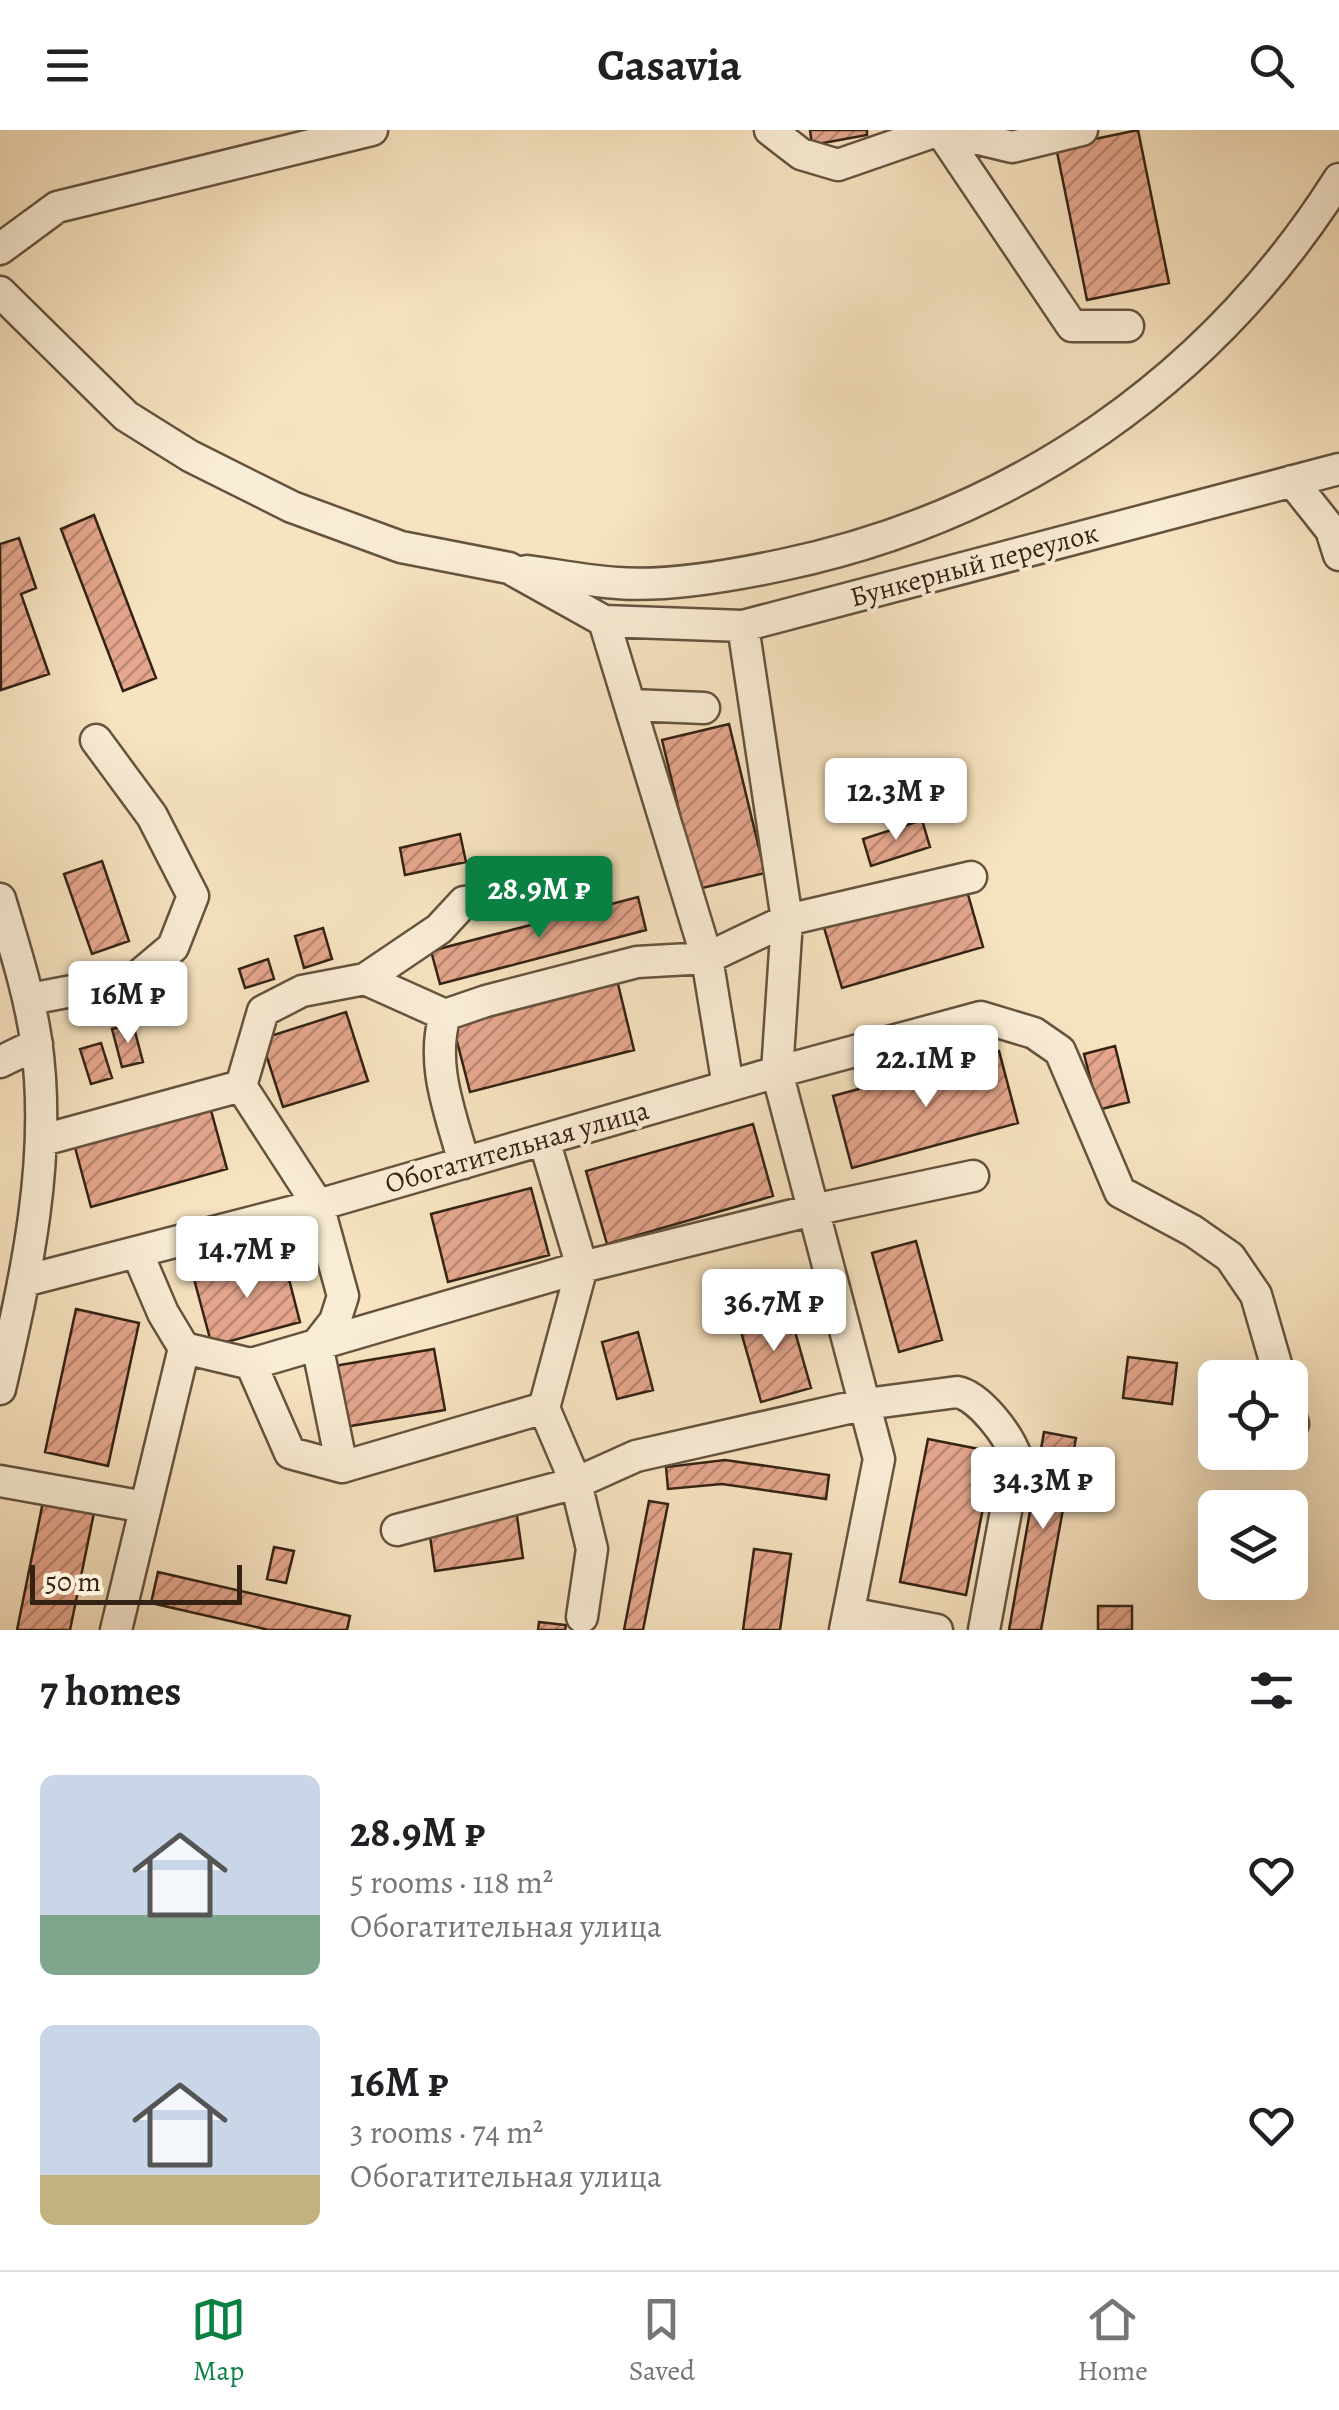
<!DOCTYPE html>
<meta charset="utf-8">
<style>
body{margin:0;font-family:Alegreya,serif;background:#f2f2f2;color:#202124;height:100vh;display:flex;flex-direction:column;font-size:38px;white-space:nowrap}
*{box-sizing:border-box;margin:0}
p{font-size:32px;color:#757577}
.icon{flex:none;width:55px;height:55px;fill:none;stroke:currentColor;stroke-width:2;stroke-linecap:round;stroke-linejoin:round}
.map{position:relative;height:1500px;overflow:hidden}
.panel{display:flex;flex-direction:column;background:#fff;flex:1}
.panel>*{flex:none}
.controls{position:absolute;left:1198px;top:1230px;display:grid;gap:20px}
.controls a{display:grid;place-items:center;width:110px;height:110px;border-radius:15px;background:#fff;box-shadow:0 10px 40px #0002;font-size:50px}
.scale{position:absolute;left:30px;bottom:25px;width:212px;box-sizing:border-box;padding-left:10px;border:5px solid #342314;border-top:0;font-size:28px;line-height:35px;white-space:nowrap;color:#342314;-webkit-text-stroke:8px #faedd6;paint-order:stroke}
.price{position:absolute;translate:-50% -85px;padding:0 22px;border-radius:10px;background:#fff;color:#222;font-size:32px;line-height:65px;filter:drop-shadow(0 2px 5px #0008)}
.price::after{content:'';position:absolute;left:50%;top:60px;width:30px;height:22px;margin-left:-15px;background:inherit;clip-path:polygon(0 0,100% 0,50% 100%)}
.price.current{background:#0b8043;color:#fff}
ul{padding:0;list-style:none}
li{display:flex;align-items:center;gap:30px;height:250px;padding:0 40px}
li span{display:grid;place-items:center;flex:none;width:280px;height:200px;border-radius:15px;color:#555}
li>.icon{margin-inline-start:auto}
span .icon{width:120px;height:120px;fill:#fffc;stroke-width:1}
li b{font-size:42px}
h2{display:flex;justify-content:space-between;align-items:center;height:120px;padding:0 40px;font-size:42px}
header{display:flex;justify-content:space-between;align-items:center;height:130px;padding:0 40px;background:#fff;font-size:45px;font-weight:700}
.tabs{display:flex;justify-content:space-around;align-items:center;height:140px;border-top:2px solid #e0e0e0;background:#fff;font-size:28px;color:#757577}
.tabs a{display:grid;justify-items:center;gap:5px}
.tabs .current{color:#0b8043}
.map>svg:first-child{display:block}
.building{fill:url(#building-hatch);stroke:#342314;stroke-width:2.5}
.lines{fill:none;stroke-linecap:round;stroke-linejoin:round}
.minor-casing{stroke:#65533f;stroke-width:35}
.minor{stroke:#faedd6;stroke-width:30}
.labels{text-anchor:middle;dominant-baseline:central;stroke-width:8;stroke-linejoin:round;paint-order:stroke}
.street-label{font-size:28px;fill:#342314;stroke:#faedd6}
</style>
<header><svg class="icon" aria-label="menu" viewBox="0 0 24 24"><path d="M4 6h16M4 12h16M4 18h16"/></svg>Casavia<svg class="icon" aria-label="search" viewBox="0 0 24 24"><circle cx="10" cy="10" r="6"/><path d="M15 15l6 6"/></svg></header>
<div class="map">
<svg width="1339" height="1500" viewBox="0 0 1339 1500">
<defs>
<pattern id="building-hatch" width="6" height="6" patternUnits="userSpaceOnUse" patternTransform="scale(2.5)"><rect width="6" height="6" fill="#e5a68d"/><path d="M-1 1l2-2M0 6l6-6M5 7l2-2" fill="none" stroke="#ba8772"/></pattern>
</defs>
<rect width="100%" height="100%" fill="#f7e3c0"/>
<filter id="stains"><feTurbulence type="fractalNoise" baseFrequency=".002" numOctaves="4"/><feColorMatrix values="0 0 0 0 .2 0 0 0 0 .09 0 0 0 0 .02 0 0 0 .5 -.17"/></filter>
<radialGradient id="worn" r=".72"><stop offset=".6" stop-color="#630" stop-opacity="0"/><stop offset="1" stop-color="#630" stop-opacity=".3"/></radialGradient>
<path class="building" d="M 810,0 L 867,0 L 867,5 L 812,15 Z
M 1138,0 L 1169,153 L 1087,170 L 1056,17 Z
M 94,385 L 156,548 L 123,561 L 61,399 Z
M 19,408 L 36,458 L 21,464 L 49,544 L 1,560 L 0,414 Z
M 729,594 L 765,743 L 698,759 L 662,610 Z
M 922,690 L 930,717 L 871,736 L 863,709 Z
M 460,704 L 466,732 L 405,745 L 400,718 Z
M 102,731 L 129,811 L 92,824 L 64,744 Z
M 965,754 L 983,817 L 842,858 L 823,794 Z
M 638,767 L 646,800 L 440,854 L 431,821 Z
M 323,798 L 332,829 L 304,838 L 295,806 Z
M 268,829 L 274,849 L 245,858 L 239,839 Z
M 617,850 L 634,920 L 470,962 L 452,892 Z
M 346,882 L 368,951 L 283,977 L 261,909 Z
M 133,894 L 143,932 L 122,937 L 112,899 Z
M 101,913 L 112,948 L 91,954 L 80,919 Z
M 1115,916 L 1129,972 L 1098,980 L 1084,924 Z
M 999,921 L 1018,993 L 852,1038 L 833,966 Z
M 209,973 L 227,1039 L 91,1077 L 73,1010 Z
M 753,994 L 773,1066 L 607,1114 L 586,1041 Z
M 531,1058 L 549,1125 L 448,1152 L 431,1084 Z
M 916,1111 L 942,1210 L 899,1222 L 872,1123 Z
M 283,1126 L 300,1192 L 212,1216 L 194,1149 Z
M 788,1177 L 811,1258 L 761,1272 L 738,1191 Z
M 76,1179 L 139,1193 L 108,1336 L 45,1322 Z
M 638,1202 L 653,1260 L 617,1269 L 602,1212 Z
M 434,1219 L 445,1280 L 345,1297 L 334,1236 Z
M 1128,1227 L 1177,1233 L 1172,1274 L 1123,1268 Z
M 1044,1302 L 1076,1308 L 1041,1500 L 1009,1500 Z
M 928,1309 L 994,1322 L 966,1465 L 900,1452 Z
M 725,1330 L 829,1345 L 826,1369 L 722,1354 L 668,1359 L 666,1337 Z
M 45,1362 L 96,1373 L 70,1500 L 17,1500 Z
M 649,1371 L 668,1374 L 643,1500 L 624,1500 Z
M 516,1379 L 523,1428 L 435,1441 L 428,1392 Z
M 274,1417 L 294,1421 L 286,1453 L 267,1449 Z
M 754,1419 L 791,1424 L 780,1500 L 743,1500 Z
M 158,1442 L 350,1486 L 347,1500 L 269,1500 L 151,1473 Z
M 1098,1476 L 1132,1476 L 1132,1500 L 1098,1500 Z
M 539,1492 L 566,1495 L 565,1500 L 538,1500 Z"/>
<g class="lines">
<g class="minor-casing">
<path id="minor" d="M 770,0 L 801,24 L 838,35 L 939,0
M 940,0 L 1072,196 L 1128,196
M 941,0 L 1012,17 L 1082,0
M 0,119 L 57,77 L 372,0
M 0,162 L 126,286 L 190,326 L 292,377 L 401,417 L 509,438 L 604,491 L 707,828 L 728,956
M 1292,351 L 1331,400 L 1339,425
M 527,441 C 557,445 587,451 617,453 C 665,457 735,445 782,435 C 1016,386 1211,251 1339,49
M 604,491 L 743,496 L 1339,339
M 743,496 L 787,790 L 777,942 L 879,1329 L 845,1500
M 631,575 L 704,578
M 0,769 C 14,816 29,862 36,910 C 53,1027 26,1146 0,1259
M 365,849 L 445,885
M 30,869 L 135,849 L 173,817 L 193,766 L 152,686 L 96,610
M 0,932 L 37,914
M 241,956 L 263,881 L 302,861 L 365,849 L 439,799 L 464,772 L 501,769
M 43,1010 L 241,956 L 318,1075 L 343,1166 L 335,1191 L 317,1214 L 342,1337 L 544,1278
M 544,1010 L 582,1137 L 544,1278 L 576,1353 L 636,1326 L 866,1274 L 957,1262 C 979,1266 1009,1305 1016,1327 L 984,1500
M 464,1033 C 451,984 430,936 445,885 L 486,871 L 637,832 L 707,828 L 787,790 L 971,747
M 137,1122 L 163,1183 L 184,1218 L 251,1234 L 582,1137 L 813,1080 L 973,1046
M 24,1151 L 318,1075 L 777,942 L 981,887 L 1034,903 L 1060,921 L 1120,1062 L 1193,1101 L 1230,1127 L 1256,1165 L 1280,1248
M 251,1234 L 290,1323 L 342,1337
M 1290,1284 L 1293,1294
M 0,1351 L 145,1377
M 397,1400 L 576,1353 L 592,1419 L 582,1487
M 849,1483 L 937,1500
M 116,1500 L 184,1218"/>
</g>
<use href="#minor" class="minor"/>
</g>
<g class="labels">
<g class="street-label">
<text transform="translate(974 435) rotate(-15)">Бункерный переулок</text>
<text transform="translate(517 1017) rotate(-16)">Обогатительная улица</text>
</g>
</g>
<rect width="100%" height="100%" filter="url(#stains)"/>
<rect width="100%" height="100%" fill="url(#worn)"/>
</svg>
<div class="controls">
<a><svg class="icon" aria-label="locate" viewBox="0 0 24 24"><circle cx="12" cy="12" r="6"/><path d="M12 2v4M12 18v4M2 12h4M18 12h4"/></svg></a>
<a><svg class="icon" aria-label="layers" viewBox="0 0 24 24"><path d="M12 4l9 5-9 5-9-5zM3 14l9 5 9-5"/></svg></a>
</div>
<div class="scale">50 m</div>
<b class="price" style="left:896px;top:713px">12.3M ₽</b>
<b class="price current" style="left:539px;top:811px">28.9M ₽</b>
<b class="price" style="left:128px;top:916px">16M ₽</b>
<b class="price" style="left:926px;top:980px">22.1M ₽</b>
<b class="price" style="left:247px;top:1171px">14.7M ₽</b>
<b class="price" style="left:774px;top:1224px">36.7M ₽</b>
<b class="price" style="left:1043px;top:1402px">34.3M ₽</b>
</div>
<section class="panel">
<h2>7 homes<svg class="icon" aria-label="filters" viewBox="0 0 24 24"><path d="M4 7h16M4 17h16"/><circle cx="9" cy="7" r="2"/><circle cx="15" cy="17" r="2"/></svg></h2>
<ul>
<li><span style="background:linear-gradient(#c9d6e8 70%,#7fa58c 0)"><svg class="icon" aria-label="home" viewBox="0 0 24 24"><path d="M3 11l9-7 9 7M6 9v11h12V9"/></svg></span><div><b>28.9M ₽</b><p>5 rooms · 118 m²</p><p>Обогатительная улица</p></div><svg class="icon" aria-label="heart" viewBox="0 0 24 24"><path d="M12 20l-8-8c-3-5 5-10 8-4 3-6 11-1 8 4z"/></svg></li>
<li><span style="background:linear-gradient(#c9d6e8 75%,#c2b280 0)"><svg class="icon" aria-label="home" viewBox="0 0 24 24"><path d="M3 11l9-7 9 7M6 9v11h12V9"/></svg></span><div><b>16M ₽</b><p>3 rooms · 74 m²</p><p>Обогатительная улица</p></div><svg class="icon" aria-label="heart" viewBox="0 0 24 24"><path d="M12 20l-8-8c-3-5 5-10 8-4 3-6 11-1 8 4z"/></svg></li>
</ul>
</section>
<nav class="tabs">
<a class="current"><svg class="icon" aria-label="map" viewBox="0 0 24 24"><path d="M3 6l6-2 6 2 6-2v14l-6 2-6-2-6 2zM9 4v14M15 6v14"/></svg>Map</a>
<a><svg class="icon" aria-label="saved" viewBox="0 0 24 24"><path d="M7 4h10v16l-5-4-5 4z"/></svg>Saved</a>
<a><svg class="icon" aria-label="home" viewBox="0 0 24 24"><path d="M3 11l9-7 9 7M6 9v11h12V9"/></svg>Home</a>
</nav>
